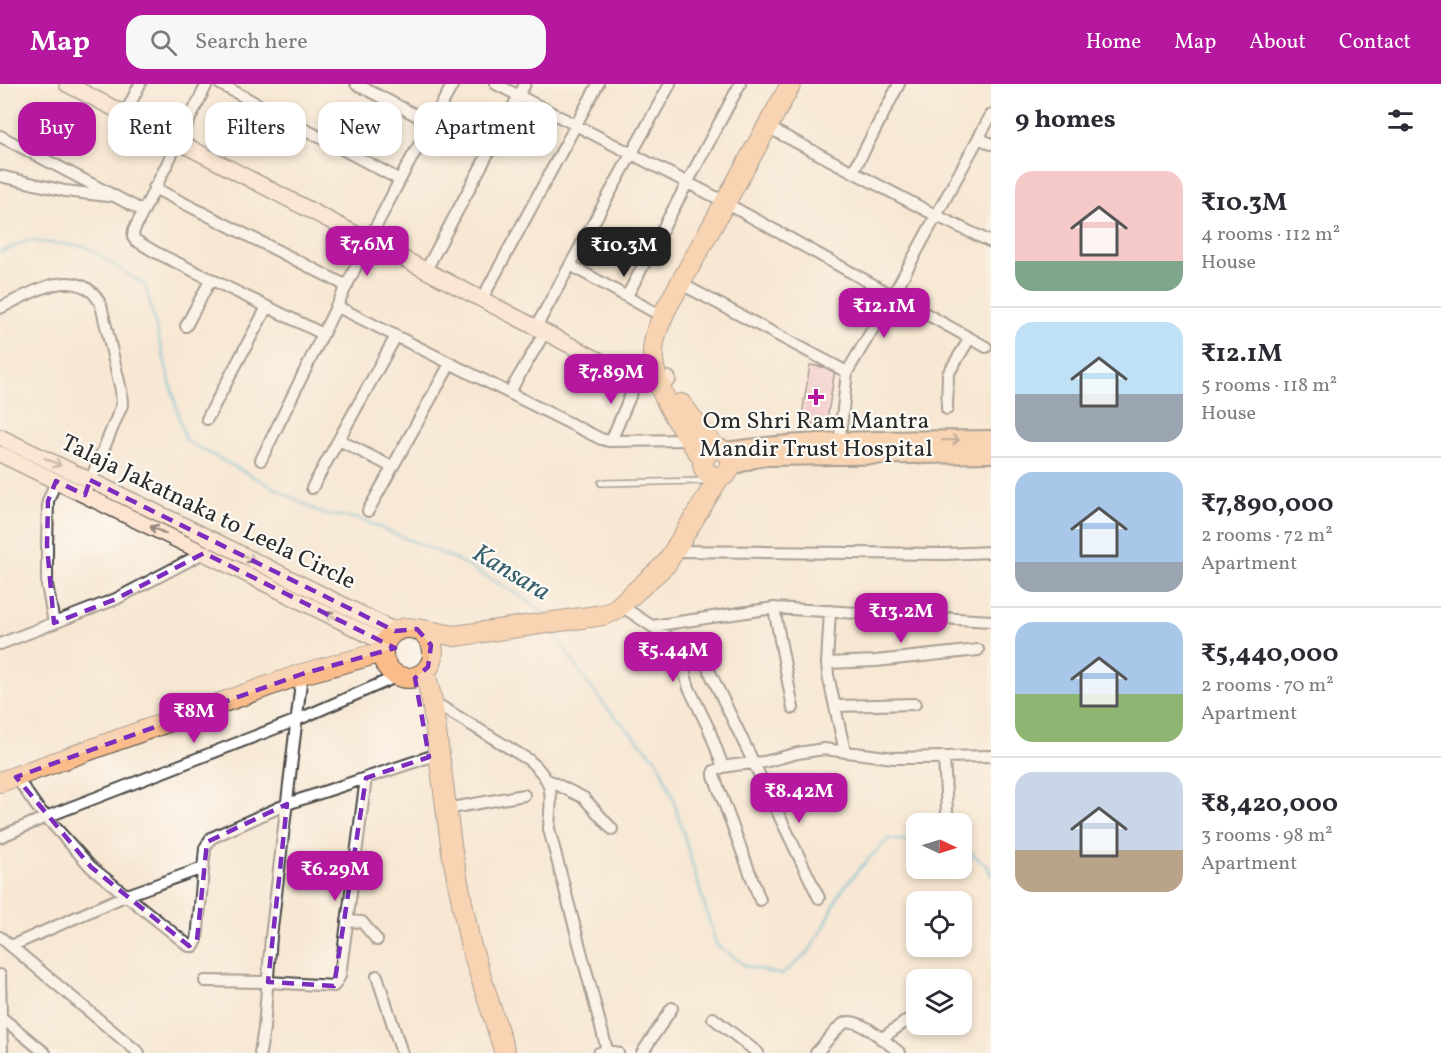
<!DOCTYPE html>
<meta charset="utf-8">
<style>
body{margin:0;font-family:Vollkorn,serif;background:#f7f7f7;color:#2b2b33;height:100vh;display:flex;flex-direction:column;font-size:22px;white-space:nowrap}
*{box-sizing:border-box;margin:0}
p{font-size:20px;color:#7c7c81}
.icon{flex:none;width:33px;height:33px;fill:none;stroke:currentColor;stroke-width:2;stroke-linecap:round;stroke-linejoin:round}
.map{position:relative;flex:1;overflow:hidden}
.side{display:flex;flex-direction:column;background:#fff;width:450px}
.side>*{flex:none}
.top-card{position:absolute;left:18px;top:18px;width:570px;height:54px;display:flex;gap:12px}
.needle{width:39px;rotate:94deg}
.fabs{position:absolute;left:906px;top:729px;display:grid;gap:12px}
.fabs a{display:grid;place-items:center;width:66px;height:66px;border-radius:12px;background:#fff;box-shadow:0 3px 9px #0003;font-size:30px}
.price{position:absolute;translate:-50% -51px;padding:0 14px;border-radius:12px;background:#b5179e;color:#fff;font-size:20px;line-height:39px;filter:drop-shadow(0 2px 3px #0008)}
.price::after{content:'';position:absolute;left:50%;top:36px;width:18px;height:14px;margin-left:-9px;background:inherit;clip-path:polygon(0 0,100% 0,50% 100%)}
.price.selected{background:#222;color:#fff}
ul{padding:0;list-style:none}
li{display:flex;align-items:center;gap:18px;height:150px;padding:0 24px}
li+li{border-top:2px solid #e1e1e2}
li span{display:grid;place-items:center;flex:none;width:168px;height:120px;border-radius:18px;color:#555}
li>.icon{margin-inline-start:auto}
span .icon{width:72px;height:72px;fill:#fffc;stroke-width:1}
li b{font-size:26px}
h2{display:flex;justify-content:space-between;align-items:center;height:72px;padding:0 24px;font-size:26px}
.tag{padding:0 21px;border-radius:18px;background:#fff;box-shadow:0 3px 9px #0003;font-size:21px;line-height:54px}
.tag.selected{background:#b5179e;color:#fff}
header{display:flex;align-items:center;gap:36px;box-sizing:border-box;height:84px;padding:0 30px;background:#b5179e;color:#fff}
header strong{font-size:28px}
nav{display:flex;gap:33px;margin-inline-start:auto;font-size:21px}
.search{width:420px;height:54px;background:#f7f7f7;display:flex;align-items:center;gap:15px;box-sizing:border-box;padding:0 21px;border-radius:18px;color:#7c7c81;font-size:22px}
main{display:flex;flex:1;min-height:0}
.map>svg:first-child{display:block}
.lines{fill:none;stroke-linecap:round;stroke-linejoin:round}
.stream{stroke:#51b3d0;stroke-width:3}
.building{fill:#eca1bc}
.lane-casing{stroke:#4a4744;stroke-width:8}
.street-casing{stroke:#4a4744;stroke-width:14}
.secondary-casing{stroke:#4a4744;stroke-width:18}
.primary-casing{stroke:#4a4744;stroke-width:20}
.highway-casing{stroke:#4a4744;stroke-width:22}
.lane{stroke:#fff;stroke-width:5}
.street{stroke:#fff;stroke-width:10}
.secondary{stroke:#fde4d0;stroke-width:15}
.primary{stroke:#f9bc8a;stroke-width:16}
.highway{stroke:#f9bc8a;stroke-width:20}
.oneway{stroke:#886c56}
.oneway2{stroke:#94887e}
.marked{fill:none;stroke:#7b2cbf;stroke-width:4.5;stroke-dasharray:12 8;stroke-linejoin:round}
.poi-dot{fill:#b5179e;stroke:#fdfcf7;stroke-width:2}
.labels{text-anchor:middle;dominant-baseline:central;stroke-width:4.5;stroke-linejoin:round;paint-order:stroke}
.poi-label{font-size:24px;fill:#2b2b2b;stroke:#fdfcf7}
.street-label{font-size:24px;fill:#2b2b2b;stroke:#fdfcf7}
.water-label{font-size:26px;font-style:italic;fill:#3a616d;stroke:#fdfcf7}
</style>
<header>
<strong>Map</strong>
<div class="search"><svg class="icon" aria-label="search" viewBox="0 0 24 24"><circle cx="10" cy="10" r="6"/><path d="M15 15l6 6"/></svg>Search here</div>
<nav><a>Home</a><a>Map</a><a>About</a><a>Contact</a></nav>
</header>
<main>
<div class="map">
<svg width="991" height="969" viewBox="0 0 991 969">
<rect width="100%" height="100%" fill="#fdfcf7"/>
<filter id="ink" filterUnits="userSpaceOnUse"><feTurbulence type="fractalNoise" baseFrequency=".0167" numOctaves="2"/><feDisplacementMap in="SourceGraphic" scale="12" xChannelSelector="R" yChannelSelector="G"/><feConvolveMatrix kernelMatrix="1 2 1 2 8 2 1 2 1" color-interpolation-filters="sRGB"/></filter>
<filter id="wash" filterUnits="userSpaceOnUse"><feTurbulence type="fractalNoise" baseFrequency=".008" numOctaves="4" result="noise"/><feDisplacementMap in="SourceGraphic" scale="24" xChannelSelector="R" yChannelSelector="G"/><feGaussianBlur stdDeviation="1.35" result="paint"/><feColorMatrix in="noise" values="0 0 0 0 0 0 0 0 0 0 0 0 0 0 0 0 0 1.4 0 .05"/><feComposite in="paint" operator="in"/></filter>
<g filter="url(#wash)">
<rect width="100%" height="100%" fill="#f7e7d3"/>
<g class="lines">
<path class="stream" d="M 0,168 L 27,157 L 85,162 L 145,201 L 185,356 L 323,430 L 357,434 L 455,475 L 519,511 L 547,531
M 554,545 L 563,562 L 583,593 L 607,624 L 658,677 L 672,711 L 716,860 L 746,882 L 781,891 L 808,869 L 825,841 L 839,810 L 860,784 L 888,755 L 916,758
M 962,763 L 987,781 L 991,792"/>
</g>
<g id="blocks">
<path class="building" d="M 810,281 L 835,285 L 826,342 L 801,338 Z"/>
</g>
</g>
<g filter="url(#ink)">
<use href="#blocks" fill-opacity="0" stroke="#4a4744" stroke-width="1.5"/>
<g class="lines">
<g class="lane-casing">
<path id="lane" d="M 601,399 L 703,397"/>
</g>
<g class="street-casing">
<path id="street" d="M 207,0 L 134,146 L 133,153 L 135,156 L 155,168 L 323,250
M 220,0 L 400,96
M 356,0 L 431,39
M 496,0 L 725,118
M 125,30 L 140,0
M 775,47 L 937,132 L 991,158
M 0,52 L 143,127
M 979,54 L 991,60
M 853,88 L 899,0
M 0,92 L 65,107 L 108,112
M 154,104 L 347,202
M 733,123 L 986,263
M 570,181 L 663,233
M 426,186 L 525,0
M 689,204 L 847,288 L 893,211 L 991,31
M 627,212 L 740,0
M 482,215 L 598,0
M 336,222 L 601,355 L 609,357 L 691,356
M 0,224 C 26,212 67,184 93,209 C 96,212 99,217 101,221 L 121,306 L 122,321 L 88,402
M 186,242 L 211,195
M 536,243 L 670,0
M 509,309 L 545,248
M 947,325 L 948,290 L 970,254
M 207,335 L 267,223
M 339,356 L 392,383
M 611,357 L 637,296
M 839,362 L 847,288
M 261,376 L 369,156 L 405,86 L 453,0
M 312,404 L 396,252
M 368,427 L 450,280
M 674,467 L 945,470 L 991,468
M 620,521 L 671,555 L 676,559 L 689,604 L 709,645 L 723,683
M 774,524 L 793,624
M 830,527 L 827,579 L 828,591 L 845,668
M 54,539 L 47,501 L 47,462 L 48,417 L 56,397
M 652,542 L 774,524 L 991,537
M 676,559 L 697,569 L 703,574 L 819,814
M 0,560 L 116,515 L 207,467
M 827,579 L 876,577 L 978,566
M 432,617 L 529,676 C 558,701 550,712 549,745 L 607,966
M 835,622 L 915,620
M 944,673 L 947,728
M 16,693 L 37,723 L 91,783 L 189,862 L 194,862 L 197,856 L 205,764 L 211,754 L 287,720 L 429,673
M 548,696 L 584,714 L 612,745
M 446,725 L 524,711
M 0,753 L 46,733 L 297,636 L 398,592
M 760,816 L 714,692 L 714,687 L 723,683 L 735,681 L 764,678 L 798,669 L 824,665 L 894,674 L 991,672
M 347,837 L 362,838 L 377,856
M 0,853 L 139,969
M 11,862 L 127,811 L 203,784
M 0,891 L 2,969
M 377,892 L 402,969
M 205,897 L 268,898 L 334,902 L 340,892 L 366,694
M 1,933 L 45,969
M 713,934 L 758,969
M 881,955 L 916,930
M 260,969 L 264,944 L 271,853 L 302,590
M 599,969 L 607,966 L 618,969
M 642,969 L 672,924
M 816,969 C 825,960 833,948 843,940 C 857,930 888,960 900,969"/>
</g>
<g class="secondary-casing">
<path id="secondary" d="M 67,0 L 637,296 L 657,297 L 668,295
M 0,353 L 187,443 L 395,547
M 0,370 L 204,469 L 385,559"/>
</g>
<g class="primary-casing">
<path id="primary" d="M 725,367 C 813,354 902,356 991,355
M 730,383 L 754,375 L 766,373 L 991,370"/>
</g>
<g class="highway-casing">
<path id="highway" d="M 681,320 L 716,365
M703 379a14 14 0 1 1 28 0a14 14 0 1 1-28 0Z
M 704,376 C 685,349 651,303 653,269 C 653,253 660,239 666,225 L 791,0
M383 569a25 25 0 1 1 50 0a25 25 0 1 1-50 0Z
M 417,545 L 455,552 L 603,531 L 614,527 L 666,480 L 720,392
M 425,588 L 432,617 L 452,768 L 470,859 L 505,969
M 0,698 L 302,590 L 383,568"/>
</g>
<use href="#lane" class="lane"/>
<use href="#street" class="street"/>
<use href="#secondary" class="secondary"/>
<use href="#primary" class="primary"/>
<use href="#highway" class="highway"/>
</g>
<defs><path id="oneway-shaft" d="M-6 0H5M1.5-3L5.5 0L1.5 3" fill="none" stroke-width="1.6" stroke-linecap="round" stroke-linejoin="round" transform="scale(1.5)"/></defs>
<use class="oneway" href="#oneway-shaft" transform="translate(951 356) rotate(-1)"/>
<g class="oneway2">
<use href="#oneway-shaft" transform="translate(53 378) rotate(25)"/>
<use href="#oneway-shaft" transform="translate(158 446) rotate(-154)"/>
<use href="#oneway-shaft" transform="translate(247 473) rotate(27)"/>
<use href="#oneway-shaft" transform="translate(333 533) rotate(-153)"/>
</g>
</g>
<path d="M0 0H991V969H0ZM 90,396 L 395,547 L 417,545 L 431,561 L 428,583 L 415,594 L 429,673 L 366,694 L 334,902 L 268,898 L 287,720 L 207,758 L 197,856 L 189,862 L 91,783 L 16,693 L 302,590 L 395,564 L 204,469 L 116,515 L 54,539 L 47,462 L 48,417 L 56,397 L 85,411 Z" fill="#f7e7d3" fill-opacity=".55" fill-rule="evenodd"/>
<path class="marked" d="M 90,396 L 395,547 L 417,545 L 431,561 L 428,583 L 415,594 L 429,673 L 366,694 L 334,902 L 268,898 L 287,720 L 207,758 L 197,856 L 189,862 L 91,783 L 16,693 L 302,590 L 395,564 L 204,469 L 116,515 L 54,539 L 47,462 L 48,417 L 56,397 L 85,411 Z"/>
<path class="poi-dot" d="M813 304h6v6h6v6h-6v6h-6v-6h-6v-6h6z"/>
<g class="labels">
<g class="poi-label">
<text x="816" y="338">Om Shri Ram Mantra<tspan x="816" dy="28">Mandir Trust Hospital</tspan></text>
</g>
<g class="street-label">
<text transform="translate(208 429) rotate(26)">Talaja Jakatnaka to Leela Circle</text>
</g>
<g class="water-label">
<text transform="translate(511 489) rotate(31)">Kansara</text>
</g>
</g>
</svg>
<div class="fabs">
<a><svg class="needle" viewBox="-14 -14 28 28"><path d="M0-13l5 13h-10z" fill="#e53935"/><path d="M0 13l5-13h-10z" fill="#7c7c81"/></svg></a>
<a><svg class="icon" aria-label="locate" viewBox="0 0 24 24"><circle cx="12" cy="12" r="6"/><path d="M12 2v4M12 18v4M2 12h4M18 12h4"/></svg></a>
<a><svg class="icon" aria-label="layers" viewBox="0 0 24 24"><path d="M12 4l9 5-9 5-9-5zM3 14l9 5 9-5"/></svg></a>
</div>
<b class="price" style="left:367px;top:193px">₹7.6M</b>
<b class="price selected" style="left:624px;top:194px">₹10.3M</b>
<b class="price" style="left:884px;top:255px">₹12.1M</b>
<b class="price" style="left:611px;top:321px">₹7.89M</b>
<b class="price" style="left:901px;top:560px">₹13.2M</b>
<b class="price" style="left:673px;top:599px">₹5.44M</b>
<b class="price" style="left:194px;top:660px">₹8M</b>
<b class="price" style="left:799px;top:740px">₹8.42M</b>
<b class="price" style="left:335px;top:818px">₹6.29M</b>
<div class="top-card">
<a class="tag selected">Buy</a>
<a class="tag">Rent</a>
<a class="tag">Filters</a>
<a class="tag">New</a>
<a class="tag">Apartment</a>
</div>
</div>
<section class="side">
<h2>9 homes<svg class="icon" aria-label="filters" viewBox="0 0 24 24"><path d="M4 7h16M4 17h16"/><circle cx="9" cy="7" r="2"/><circle cx="15" cy="17" r="2"/></svg></h2>
<ul>
<li><span style="background:linear-gradient(#f6c9c9 75%,#7fa58c 0)"><svg class="icon" aria-label="home" viewBox="0 0 24 24"><path d="M3 11l9-7 9 7M6 9v11h12V9"/></svg></span><div><b>₹10.3M</b><p>4 rooms · 112 m²</p><p>House</p></div></li>
<li><span style="background:linear-gradient(#bfe0f5 60%,#9aa5b1 0)"><svg class="icon" aria-label="home" viewBox="0 0 24 24"><path d="M3 11l9-7 9 7M6 9v11h12V9"/></svg></span><div><b>₹12.1M</b><p>5 rooms · 118 m²</p><p>House</p></div></li>
<li><span style="background:linear-gradient(#a9c7e8 75%,#9aa5b1 0)"><svg class="icon" aria-label="home" viewBox="0 0 24 24"><path d="M3 11l9-7 9 7M6 9v11h12V9"/></svg></span><div><b>₹7,890,000</b><p>2 rooms · 72 m²</p><p>Apartment</p></div></li>
<li><span style="background:linear-gradient(#a9c7e8 60%,#8fb573 0)"><svg class="icon" aria-label="home" viewBox="0 0 24 24"><path d="M3 11l9-7 9 7M6 9v11h12V9"/></svg></span><div><b>₹5,440,000</b><p>2 rooms · 70 m²</p><p>Apartment</p></div></li>
<li><span style="background:linear-gradient(#c9d6e8 65%,#b9a48a 0)"><svg class="icon" aria-label="home" viewBox="0 0 24 24"><path d="M3 11l9-7 9 7M6 9v11h12V9"/></svg></span><div><b>₹8,420,000</b><p>3 rooms · 98 m²</p><p>Apartment</p></div></li>
</ul>
</section>
</main>
